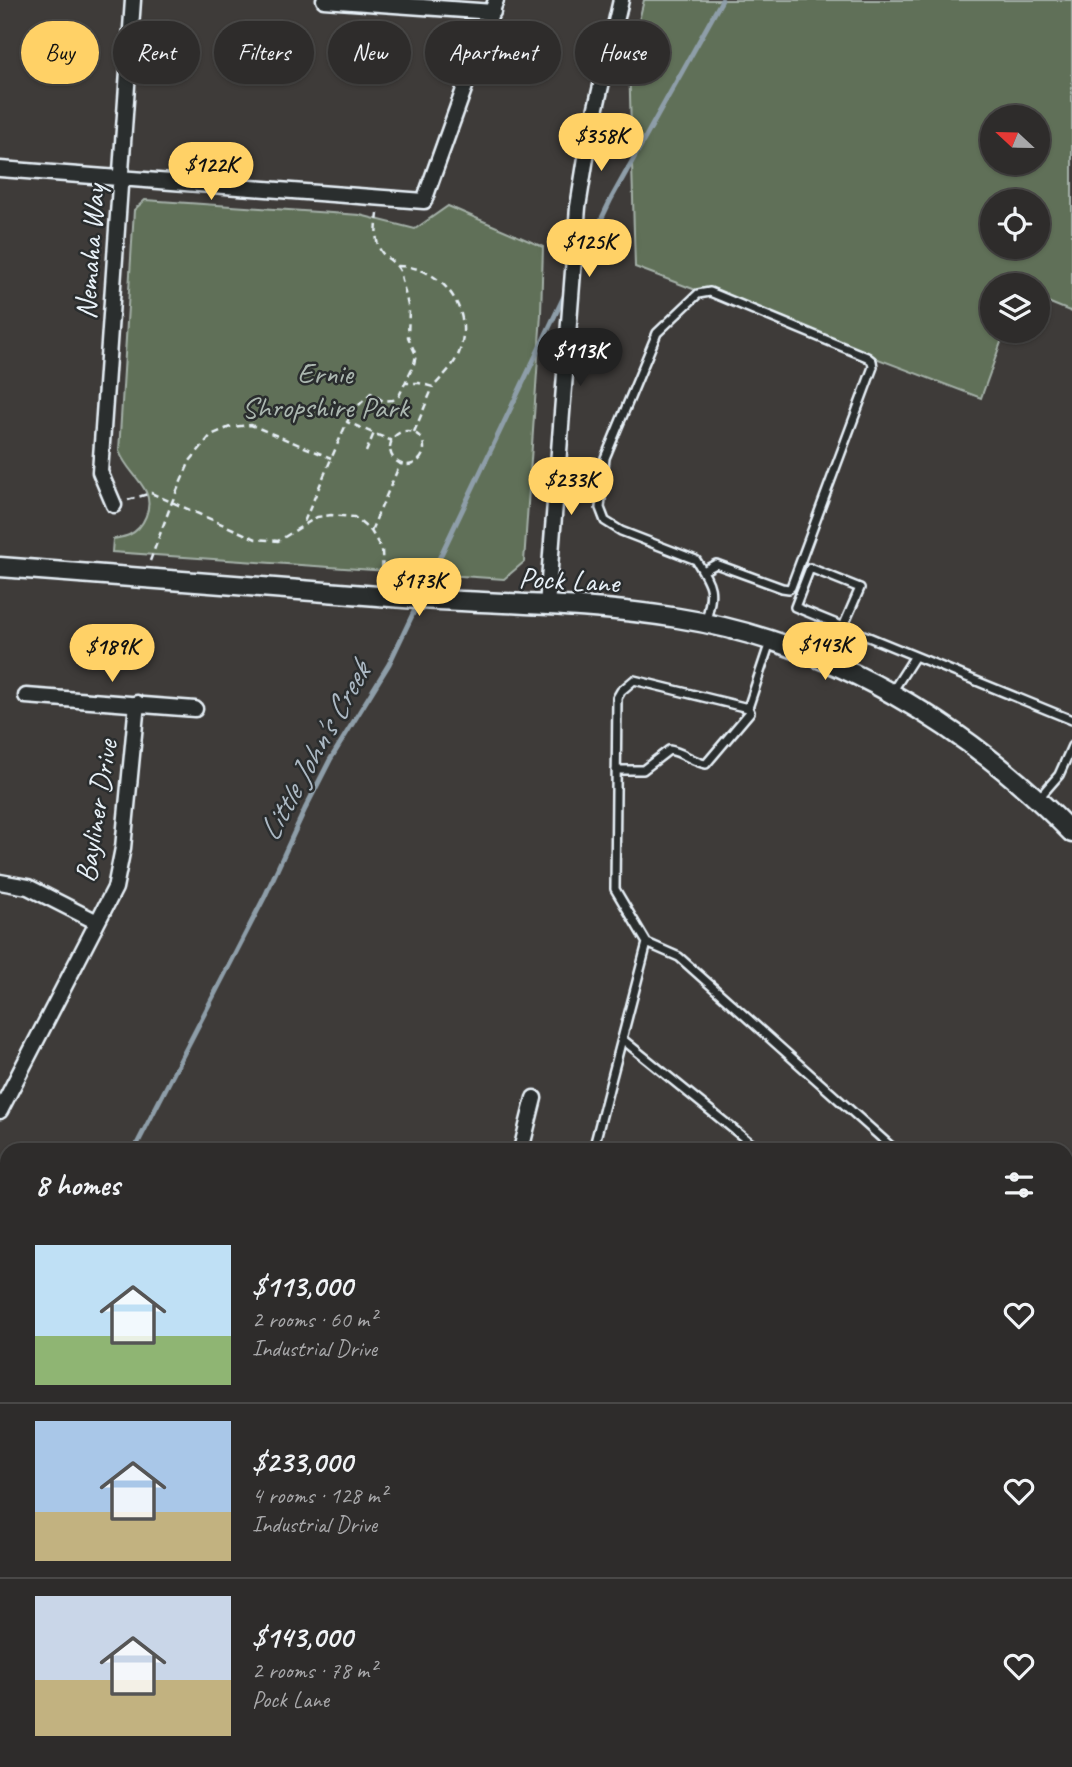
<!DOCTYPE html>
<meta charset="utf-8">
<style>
body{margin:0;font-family:Caveat,sans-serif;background:#363433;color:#f1f3f6;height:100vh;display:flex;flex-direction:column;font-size:26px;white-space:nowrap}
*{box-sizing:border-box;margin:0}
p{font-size:23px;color:#a7a7a9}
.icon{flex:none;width:38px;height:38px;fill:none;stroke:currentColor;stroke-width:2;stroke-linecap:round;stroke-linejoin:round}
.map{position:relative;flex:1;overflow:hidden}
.details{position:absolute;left:0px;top:1143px;width:1073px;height:625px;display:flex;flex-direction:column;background:#2e2c2b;border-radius:21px 21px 0 0;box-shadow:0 2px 5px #0004,0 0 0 2px #494847}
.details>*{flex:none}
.top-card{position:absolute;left:21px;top:21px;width:700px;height:63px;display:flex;gap:14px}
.needle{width:46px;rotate:292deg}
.buttons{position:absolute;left:980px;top:105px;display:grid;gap:14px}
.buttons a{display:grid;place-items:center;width:70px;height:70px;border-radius:50%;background:#2e2c2b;box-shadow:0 2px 5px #0004,0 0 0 2px #494847;font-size:35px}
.price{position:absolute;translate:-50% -60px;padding:0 16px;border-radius:24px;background:#ffd166;color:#111;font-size:23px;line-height:46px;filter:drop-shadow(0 2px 4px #0008)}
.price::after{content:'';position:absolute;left:50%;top:42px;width:21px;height:16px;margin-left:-10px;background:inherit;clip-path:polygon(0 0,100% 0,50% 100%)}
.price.selected{background:#222;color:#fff}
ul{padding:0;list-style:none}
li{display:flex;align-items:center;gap:21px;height:175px;padding:0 35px}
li+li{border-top:2px solid #494847}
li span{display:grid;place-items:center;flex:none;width:196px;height:140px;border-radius:0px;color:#555}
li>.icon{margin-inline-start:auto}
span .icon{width:84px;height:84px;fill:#fffc;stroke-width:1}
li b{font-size:30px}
h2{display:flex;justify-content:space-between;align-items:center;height:84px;padding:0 35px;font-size:30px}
.chip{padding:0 24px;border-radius:32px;background:#2e2c2b;box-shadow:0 2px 5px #0004,0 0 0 2px #494847;font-size:24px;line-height:63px}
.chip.selected{background:#ffd166;color:#111}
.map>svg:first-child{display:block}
.green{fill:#617058;stroke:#a4b0a8;stroke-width:2;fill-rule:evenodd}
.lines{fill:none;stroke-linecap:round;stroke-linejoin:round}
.stream{stroke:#8e9ea9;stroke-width:5}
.service-casing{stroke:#e8f1f8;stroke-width:12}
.minor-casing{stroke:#e8f1f8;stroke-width:19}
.tertiary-casing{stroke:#e8f1f8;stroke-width:23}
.path{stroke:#e8f1f8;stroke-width:2.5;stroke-dasharray:7 5;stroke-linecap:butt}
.service{stroke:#2a2d2e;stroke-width:7}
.minor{stroke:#2a2d2e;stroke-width:14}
.tertiary{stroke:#2a2d2e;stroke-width:18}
.labels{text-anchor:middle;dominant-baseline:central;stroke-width:5;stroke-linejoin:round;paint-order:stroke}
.street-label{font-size:30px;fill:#e8f1f8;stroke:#2a2d2e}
.park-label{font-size:30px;fill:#abb7b0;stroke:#2a2d2e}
.water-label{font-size:32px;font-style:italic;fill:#acb9c4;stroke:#2a2d2e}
</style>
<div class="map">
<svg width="1072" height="1767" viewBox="0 0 1072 1767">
<rect width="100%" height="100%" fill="#3e3b39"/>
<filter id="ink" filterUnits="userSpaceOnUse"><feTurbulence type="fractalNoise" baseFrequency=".0143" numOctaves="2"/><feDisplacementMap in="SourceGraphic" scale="14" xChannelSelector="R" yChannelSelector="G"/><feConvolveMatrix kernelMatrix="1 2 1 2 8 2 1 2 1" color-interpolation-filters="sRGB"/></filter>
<g filter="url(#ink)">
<path class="green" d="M 644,0 L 1072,0 L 1072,312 L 1038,298 L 1038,285 L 992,285 L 992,331 L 1005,331 L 981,398 L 635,267 L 629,61 ZM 992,117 L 1038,117 L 1038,163 L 992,163 ZM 992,201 L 1038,201 L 1038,247 L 992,247 Z
M 145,200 L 360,215 L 415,229 L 448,206 L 543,247 L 541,314 L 524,562 L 504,579 L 112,552 L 113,539 C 118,538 125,537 129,535 C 144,528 153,507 146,492 C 138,476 126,469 119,451 L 134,210 Z"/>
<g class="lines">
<path class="stream" d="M 578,268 L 611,199 L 722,0
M 134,1150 L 265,896 L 305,809 L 330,760 L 389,664 L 567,290
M 0,1407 L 7,1392"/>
<g class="service-casing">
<path id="service" d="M 703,571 L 716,564 L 782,588 L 789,589 L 791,587 L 873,367 L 872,361 L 867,357 L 710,292 L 698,294 L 657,333 L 605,458 L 600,508 L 605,521 L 621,531 L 696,560 C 714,589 713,589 706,622
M 843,627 L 860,588 L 810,568 L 795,607 L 1072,720
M 892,692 L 915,656
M 748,708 L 770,642
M 1038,799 L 1059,775 L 1072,746
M 647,943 L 679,957 L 895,1150
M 622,1039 L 759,1150
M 593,1150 L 647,943 L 615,889 L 617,698 L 621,691 L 634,680 L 748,708 L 750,712 L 706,764 C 692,762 683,752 669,750 L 643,770 L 616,770
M 1066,1225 L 1072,1217
M 1066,1304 L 1072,1310
M 1066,1398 L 1072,1398
M 403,1760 L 432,1762
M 611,1760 L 661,1764
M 15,1767 L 16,1760
M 366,1767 L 366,1760
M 684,1767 L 684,1760"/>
</g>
<g class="minor-casing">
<path id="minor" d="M 324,0 L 493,12
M 0,169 L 424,201 L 496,0
M 114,505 L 100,472 L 133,0
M 547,606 L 578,207 L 590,133 L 621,0
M 26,696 L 195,709
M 0,882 L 28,887 L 97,922
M 0,1111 L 115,888 L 123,848 L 137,703
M 521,1150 L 534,1098
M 431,1767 L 432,1760"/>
</g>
<g class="tertiary-casing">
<path id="tertiary" d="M 0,567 C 135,577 270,588 404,598 C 495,604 588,603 678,618 C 829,642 966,724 1072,833"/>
</g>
<path class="path" d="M 378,213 C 377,227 373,242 383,254 C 389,260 396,263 400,271 L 409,310 L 408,337 L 416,355 L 414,364 L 399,396 L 393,400 L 383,401 L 371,393 L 353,411 L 347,422 L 392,441
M 398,266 C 442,266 475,310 459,353 C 454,366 442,377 433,387 L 419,383 L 405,383
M 381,412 L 383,401
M390 448a17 17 0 1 1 34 0a17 17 0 1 1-34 0Z
M 414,432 L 433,387
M 366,452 L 374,433
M 128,500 L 151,493 L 256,539 L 278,541 L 317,517 L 331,515 L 354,517 L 371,531 L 382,550 L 383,580
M 304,522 L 347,422
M 371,531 L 400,464
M 150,561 L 172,502 L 190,461 L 211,435 L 230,427 L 251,425 L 331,458"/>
<use href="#service" class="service"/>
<use href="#minor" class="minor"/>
<use href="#tertiary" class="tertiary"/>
</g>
</g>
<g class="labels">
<g class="street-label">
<text transform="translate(90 252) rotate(-86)">Nemaha Way</text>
<text transform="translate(569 580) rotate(3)">Pock Lane</text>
<text transform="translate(96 811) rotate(-81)">Bayliner Drive</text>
</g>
<g class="park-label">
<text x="325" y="373">Ernie<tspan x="325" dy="34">Shropshire Park</tspan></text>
</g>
<g class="water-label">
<text transform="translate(314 752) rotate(-61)">Little John's Creek</text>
</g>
</g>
</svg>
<div class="buttons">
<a><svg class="needle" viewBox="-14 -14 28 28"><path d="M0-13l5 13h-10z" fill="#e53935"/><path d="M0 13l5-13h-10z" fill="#a7a7a9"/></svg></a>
<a><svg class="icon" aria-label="locate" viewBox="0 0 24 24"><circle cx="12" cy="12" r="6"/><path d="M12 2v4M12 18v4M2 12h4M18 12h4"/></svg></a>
<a><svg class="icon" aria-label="layers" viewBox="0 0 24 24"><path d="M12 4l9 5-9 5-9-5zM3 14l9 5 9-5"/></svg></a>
</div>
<b class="price" style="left:601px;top:173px">$358K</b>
<b class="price" style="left:211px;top:202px">$122K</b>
<b class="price" style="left:589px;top:279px">$125K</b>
<b class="price selected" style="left:580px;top:388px">$113K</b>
<b class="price" style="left:571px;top:517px">$233K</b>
<b class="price" style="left:419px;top:618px">$173K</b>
<b class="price" style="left:825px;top:682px">$143K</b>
<b class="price" style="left:112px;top:684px">$189K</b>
<div class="top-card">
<a class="chip selected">Buy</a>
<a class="chip">Rent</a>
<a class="chip">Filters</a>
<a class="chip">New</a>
<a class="chip">Apartment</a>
<a class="chip">House</a>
</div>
<section class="details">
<h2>8 homes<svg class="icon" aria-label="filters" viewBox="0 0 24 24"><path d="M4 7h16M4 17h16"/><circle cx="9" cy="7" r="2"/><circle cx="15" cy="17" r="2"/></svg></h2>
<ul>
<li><span style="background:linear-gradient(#bfe0f5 65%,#8fb573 0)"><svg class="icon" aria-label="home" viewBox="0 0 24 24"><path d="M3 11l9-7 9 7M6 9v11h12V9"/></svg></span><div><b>$113,000</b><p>2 rooms · 60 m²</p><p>Industrial Drive</p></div><svg class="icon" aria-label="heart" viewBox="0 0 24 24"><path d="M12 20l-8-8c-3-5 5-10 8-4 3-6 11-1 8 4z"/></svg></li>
<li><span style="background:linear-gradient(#a9c7e8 65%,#c2b280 0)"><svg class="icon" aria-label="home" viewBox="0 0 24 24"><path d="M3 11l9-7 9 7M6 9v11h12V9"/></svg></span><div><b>$233,000</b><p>4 rooms · 128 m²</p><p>Industrial Drive</p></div><svg class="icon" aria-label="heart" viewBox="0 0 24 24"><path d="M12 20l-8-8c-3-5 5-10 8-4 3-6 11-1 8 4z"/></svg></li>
<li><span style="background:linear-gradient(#c9d6e8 60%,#c2b280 0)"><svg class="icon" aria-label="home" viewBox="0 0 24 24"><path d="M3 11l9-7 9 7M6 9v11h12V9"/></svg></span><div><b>$143,000</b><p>2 rooms · 78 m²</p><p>Pock Lane</p></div><svg class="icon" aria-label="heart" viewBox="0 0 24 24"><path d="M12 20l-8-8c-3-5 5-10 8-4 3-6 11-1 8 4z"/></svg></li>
</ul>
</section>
</div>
